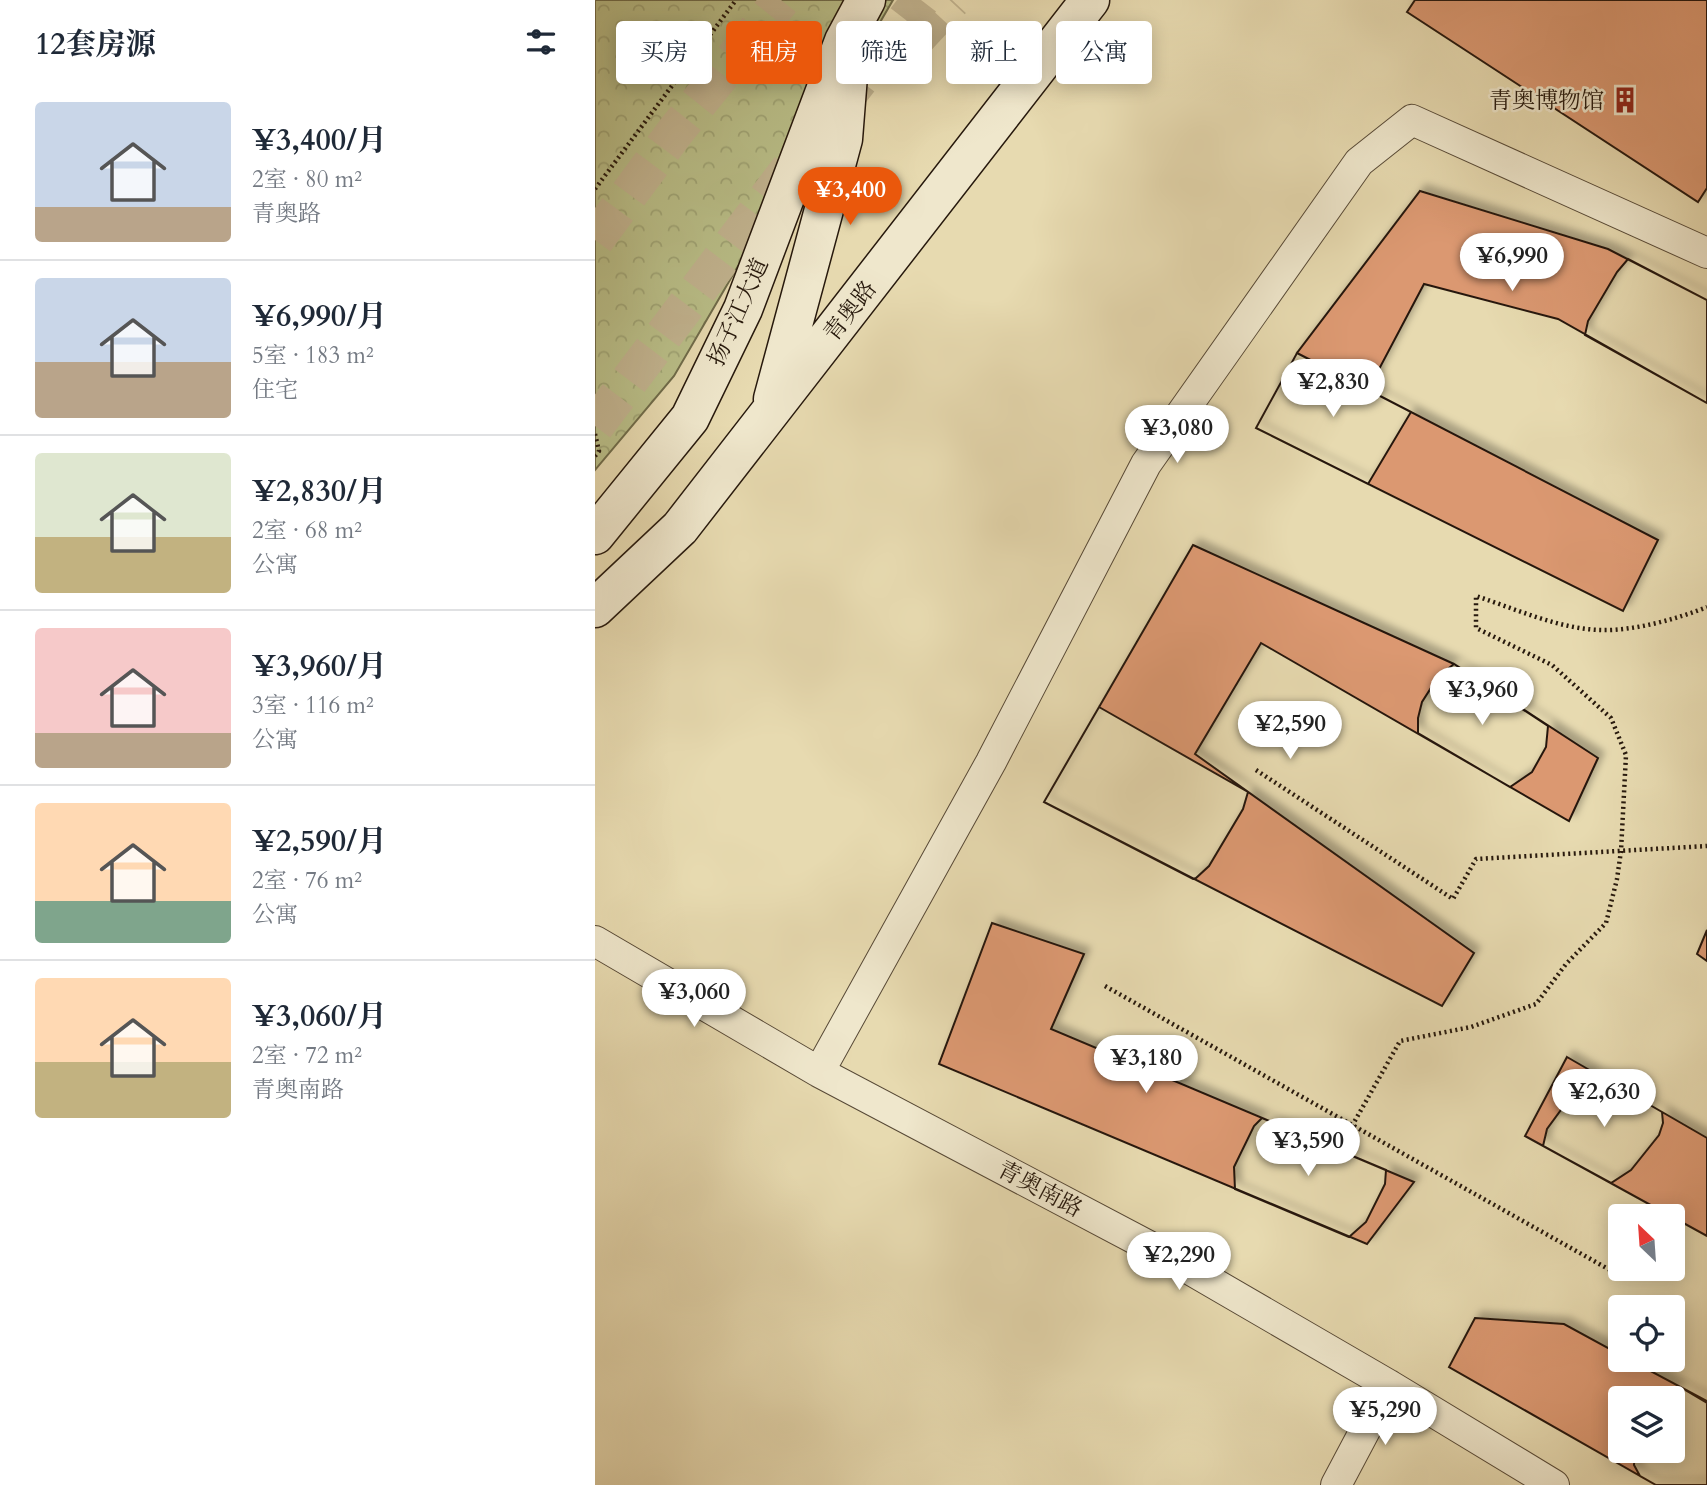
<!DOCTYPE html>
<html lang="zh">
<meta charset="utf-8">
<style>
body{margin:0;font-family:Cardo,"Noto Serif SC",serif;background:#f6f6f7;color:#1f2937;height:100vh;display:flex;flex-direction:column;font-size:26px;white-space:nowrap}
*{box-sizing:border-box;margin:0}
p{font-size:23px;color:#747a83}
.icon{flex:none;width:38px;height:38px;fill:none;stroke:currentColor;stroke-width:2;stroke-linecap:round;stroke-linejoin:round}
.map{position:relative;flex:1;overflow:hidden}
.panel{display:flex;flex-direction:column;background:#fff;width:595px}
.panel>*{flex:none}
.banner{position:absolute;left:21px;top:21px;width:665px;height:63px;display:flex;gap:14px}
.needle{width:46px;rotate:335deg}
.controls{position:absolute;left:1013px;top:1204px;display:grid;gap:14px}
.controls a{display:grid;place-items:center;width:77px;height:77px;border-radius:7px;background:#fff;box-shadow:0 4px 18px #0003;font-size:35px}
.price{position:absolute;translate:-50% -60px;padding:0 16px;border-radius:24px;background:#fff;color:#222;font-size:23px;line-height:46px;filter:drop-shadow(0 2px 4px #0008)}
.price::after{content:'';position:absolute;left:50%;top:42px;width:21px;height:16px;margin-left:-10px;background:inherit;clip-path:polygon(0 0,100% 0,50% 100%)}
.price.current{background:#ea580c;color:#fff}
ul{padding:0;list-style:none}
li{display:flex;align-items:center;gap:21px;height:175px;padding:0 35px}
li+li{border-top:2px solid #e0e1e3}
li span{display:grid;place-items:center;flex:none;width:196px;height:140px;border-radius:7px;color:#555}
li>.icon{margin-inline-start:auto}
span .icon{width:84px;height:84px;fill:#fffc;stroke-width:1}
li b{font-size:30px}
h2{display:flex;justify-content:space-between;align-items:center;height:84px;padding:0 35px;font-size:30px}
.pill{padding:0 24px;border-radius:7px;background:#fff;box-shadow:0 4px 18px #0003;font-size:24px;line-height:63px}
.pill.current{background:#ea580c;color:#fff}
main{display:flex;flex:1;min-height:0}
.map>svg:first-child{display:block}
.park{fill:url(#park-crowns);stroke:#706c4a;stroke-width:2}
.building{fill:#db9871;stroke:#27190d;stroke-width:2;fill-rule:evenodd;filter:url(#shadow)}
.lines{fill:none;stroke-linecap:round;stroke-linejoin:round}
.highway-tunnel{stroke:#c1b38f;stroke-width:38;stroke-dasharray:38 19;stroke-linecap:butt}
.street-casing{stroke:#574936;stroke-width:32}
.secondary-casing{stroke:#27190d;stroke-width:41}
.path{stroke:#27190d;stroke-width:4.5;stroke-dasharray:2 3.5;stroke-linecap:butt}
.street{stroke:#efe7cc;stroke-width:30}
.secondary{stroke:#efe7cc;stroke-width:38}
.labels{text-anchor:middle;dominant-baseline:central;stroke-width:5;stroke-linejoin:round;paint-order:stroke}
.poi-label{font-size:23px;fill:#27190d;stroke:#efe7cc;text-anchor:end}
.street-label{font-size:23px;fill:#27190d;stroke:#efe7cc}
</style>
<main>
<section class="panel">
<h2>12套房源<svg class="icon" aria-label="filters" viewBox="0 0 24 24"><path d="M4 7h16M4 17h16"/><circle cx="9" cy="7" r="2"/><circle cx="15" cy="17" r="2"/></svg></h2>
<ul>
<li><span style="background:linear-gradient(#c9d6e8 75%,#b9a48a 0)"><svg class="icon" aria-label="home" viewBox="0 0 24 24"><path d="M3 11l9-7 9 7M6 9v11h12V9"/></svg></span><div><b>¥3,400/月</b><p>2室 · 80 m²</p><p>青奥路</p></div></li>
<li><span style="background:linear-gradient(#c9d6e8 60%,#b9a48a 0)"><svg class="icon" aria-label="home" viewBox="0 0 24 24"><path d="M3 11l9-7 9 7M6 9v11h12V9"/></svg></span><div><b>¥6,990/月</b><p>5室 · 183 m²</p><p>住宅</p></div></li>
<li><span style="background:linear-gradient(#dfe7d0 60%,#c2b280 0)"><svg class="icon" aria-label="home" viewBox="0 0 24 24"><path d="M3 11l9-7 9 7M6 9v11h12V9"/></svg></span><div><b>¥2,830/月</b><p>2室 · 68 m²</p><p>公寓</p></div></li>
<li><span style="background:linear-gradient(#f6c9c9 75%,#b9a48a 0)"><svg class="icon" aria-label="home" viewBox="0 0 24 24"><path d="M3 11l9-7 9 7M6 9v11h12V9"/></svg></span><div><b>¥3,960/月</b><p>3室 · 116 m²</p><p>公寓</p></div></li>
<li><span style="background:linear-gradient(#ffd9b3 70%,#7fa58c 0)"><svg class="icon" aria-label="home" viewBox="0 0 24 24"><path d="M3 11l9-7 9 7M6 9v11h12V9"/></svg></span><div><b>¥2,590/月</b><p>2室 · 76 m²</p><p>公寓</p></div></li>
<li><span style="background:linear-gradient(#ffd9b3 60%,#c2b280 0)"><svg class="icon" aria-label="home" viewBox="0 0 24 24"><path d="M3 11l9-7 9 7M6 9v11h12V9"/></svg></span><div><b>¥3,060/月</b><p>2室 · 72 m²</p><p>青奥南路</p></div></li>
</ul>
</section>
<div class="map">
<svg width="1112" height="1485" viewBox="0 0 1112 1485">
<defs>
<pattern id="park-crowns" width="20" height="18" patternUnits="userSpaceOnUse" patternTransform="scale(1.75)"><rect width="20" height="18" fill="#b9be88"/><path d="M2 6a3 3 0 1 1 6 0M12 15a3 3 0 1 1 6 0" fill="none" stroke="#9fa374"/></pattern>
<filter id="shadow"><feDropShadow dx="6" dy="-6" stdDeviation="3.5" flood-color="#0004"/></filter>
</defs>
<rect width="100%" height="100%" fill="#e7dab0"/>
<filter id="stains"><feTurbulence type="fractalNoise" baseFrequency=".00286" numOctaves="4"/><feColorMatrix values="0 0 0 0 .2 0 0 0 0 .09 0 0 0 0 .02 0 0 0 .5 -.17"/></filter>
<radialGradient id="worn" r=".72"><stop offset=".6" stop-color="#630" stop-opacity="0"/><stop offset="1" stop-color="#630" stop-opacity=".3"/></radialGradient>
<path class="park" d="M 0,0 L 298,0 L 79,376 L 0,470 Z"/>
<path class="building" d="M 820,0 L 1112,0 L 1112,188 L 1103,202 L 812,12 Z
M 825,191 L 1013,249 L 1112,300 L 1112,403 L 963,319 L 829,284 L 773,390 L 702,353 Z
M 1033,259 L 1112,300 L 1112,403 L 990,335 L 993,321 L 1022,272 Z
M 702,353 L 1063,540 L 1028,611 L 661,428 Z
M 702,353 L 816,412 L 773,484 L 661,428 Z
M 598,545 L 859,664 L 1003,758 L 974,821 L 666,643 L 600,754 L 879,953 L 847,1006 L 449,802 Z
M 859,664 L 953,726 L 951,747 L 937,772 L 915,787 L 823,733 L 823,718 L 827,702 L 843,677 Z
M 504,707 L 653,792 L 648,809 L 614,866 L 601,878 L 598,879 L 449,802 Z
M 397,923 L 489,954 L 456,1029 L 819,1182 L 772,1244 L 344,1064 Z
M 1112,930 L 1112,961 L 1102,954 Z
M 972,1057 L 1112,1138 L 1112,1236 L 930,1136 Z
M 1001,1074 L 1067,1112 L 1068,1123 L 1064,1135 L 1036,1170 L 1016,1183 L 948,1146 L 952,1129 L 985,1084 Z
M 667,1118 L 791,1170 L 790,1184 L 771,1222 L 754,1237 L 640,1189 L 639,1167 L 659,1126 Z
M 880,1318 L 969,1324 L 1026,1355 L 1026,1360 L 1035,1360 L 1112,1401 L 1112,1485 L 1061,1485 L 854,1367 ZM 1026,1398 L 1078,1398 L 1078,1451 L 1026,1451 Z
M 1085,1387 L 1112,1403 L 1112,1485 L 1061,1485 L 1045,1476 L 1039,1465 L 1040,1451 L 1078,1451 L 1078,1398 L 1071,1398 Z"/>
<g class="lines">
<path class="highway-tunnel" d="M 317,43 L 357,0
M 241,110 L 326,0
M 0,240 L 80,132 L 186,0
M 0,426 L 199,163"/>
<g class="street-casing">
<path id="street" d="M 0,941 L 224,1072 L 565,1252 L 794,1385 L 959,1485
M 224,1072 L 396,762 L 551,464 L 764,162 L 817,120 L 1112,253
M 741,1485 L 794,1385"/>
</g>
<g class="secondary-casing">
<path id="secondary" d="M 178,399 L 248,139 L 254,63
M 0,535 L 95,418 L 148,309 L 249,41 L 271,0
M 0,608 L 85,528 L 495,0"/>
</g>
<path class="path" d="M 0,189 L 141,0
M 0,434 L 4,451 L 0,456
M 661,770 L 858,899 L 881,859 L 1112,846
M 510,986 L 1031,1279
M 757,1126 L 805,1041 L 876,1027 L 941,1004 L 971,964 L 1011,923 L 1022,879 L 1026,851 L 1031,755 L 1016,718 L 957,665 L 881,628 L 881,596 C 921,609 964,629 1006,630 C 1039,631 1082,619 1112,607"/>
<use href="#street" class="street"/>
<use href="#secondary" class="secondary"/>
</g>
<defs>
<g id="building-bare" transform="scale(2.1)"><path d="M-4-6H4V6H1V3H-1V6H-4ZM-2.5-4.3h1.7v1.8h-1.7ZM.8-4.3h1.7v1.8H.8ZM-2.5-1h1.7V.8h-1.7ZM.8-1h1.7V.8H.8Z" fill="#8f2418" stroke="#efe7cc" stroke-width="2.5" paint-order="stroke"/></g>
</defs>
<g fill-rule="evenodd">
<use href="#building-bare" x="1030" y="100"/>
</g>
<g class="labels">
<g class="poi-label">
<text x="1009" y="100">青奥博物馆</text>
</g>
<g class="street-label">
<text transform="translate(255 311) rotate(-52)">青奥路</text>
<text transform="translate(143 312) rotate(-66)">扬子江大道</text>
<text transform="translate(445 1189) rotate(28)">青奥南路</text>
</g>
</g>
<rect width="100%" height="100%" filter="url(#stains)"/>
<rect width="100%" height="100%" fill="url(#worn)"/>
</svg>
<div class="controls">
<a><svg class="needle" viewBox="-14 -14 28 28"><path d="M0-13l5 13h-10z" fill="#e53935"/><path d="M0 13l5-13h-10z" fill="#747a83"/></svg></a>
<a><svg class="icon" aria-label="locate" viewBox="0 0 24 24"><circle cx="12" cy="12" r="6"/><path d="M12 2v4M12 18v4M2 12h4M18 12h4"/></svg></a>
<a><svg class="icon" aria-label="layers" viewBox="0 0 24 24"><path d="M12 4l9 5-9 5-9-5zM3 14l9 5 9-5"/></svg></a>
</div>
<b class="price current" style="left:255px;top:227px">¥3,400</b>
<b class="price" style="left:917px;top:293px">¥6,990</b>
<b class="price" style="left:738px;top:419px">¥2,830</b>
<b class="price" style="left:582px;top:465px">¥3,080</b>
<b class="price" style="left:887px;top:727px">¥3,960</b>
<b class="price" style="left:695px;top:761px">¥2,590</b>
<b class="price" style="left:99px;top:1029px">¥3,060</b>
<b class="price" style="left:551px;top:1095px">¥3,180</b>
<b class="price" style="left:1009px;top:1129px">¥2,630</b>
<b class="price" style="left:713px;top:1178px">¥3,590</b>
<b class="price" style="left:584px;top:1292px">¥2,290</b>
<b class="price" style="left:790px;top:1447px">¥5,290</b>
<div class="banner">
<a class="pill">买房</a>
<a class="pill current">租房</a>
<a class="pill">筛选</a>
<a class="pill">新上</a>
<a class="pill">公寓</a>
</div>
</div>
</main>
